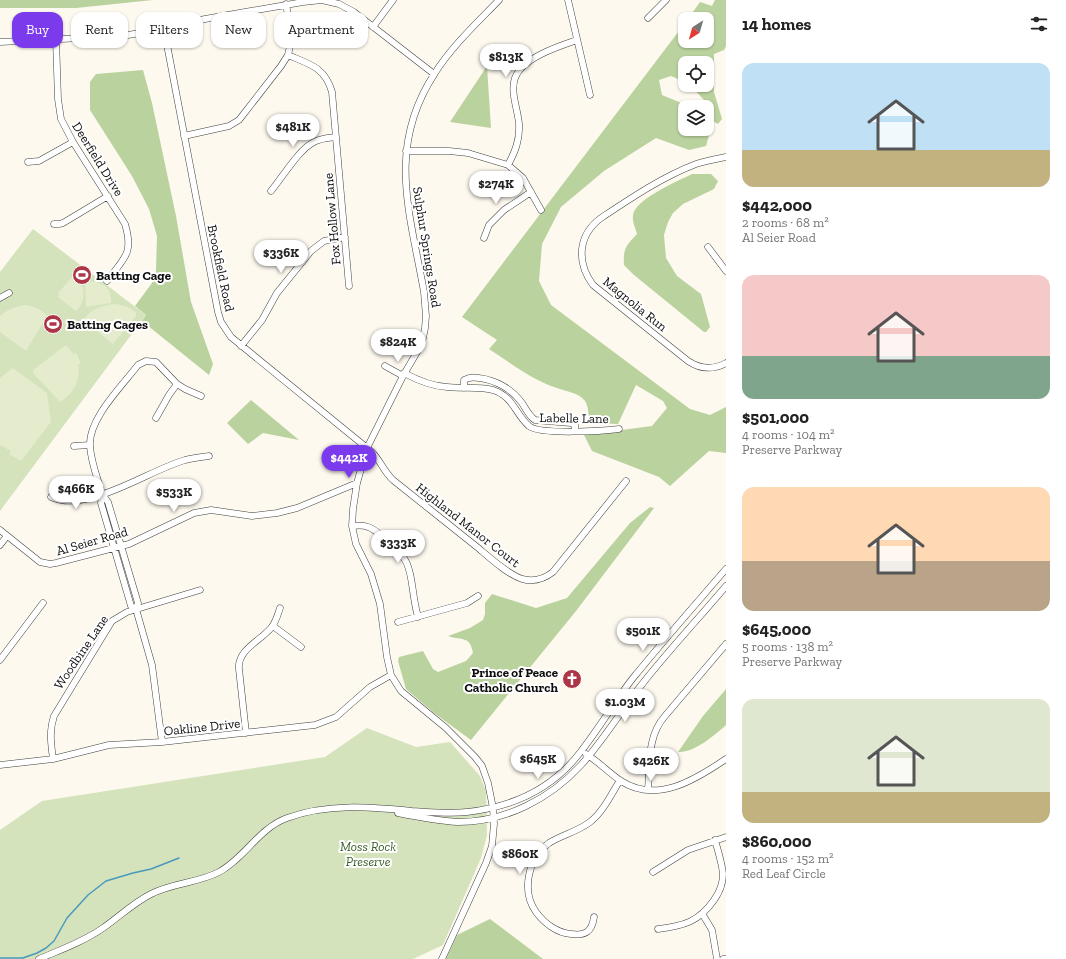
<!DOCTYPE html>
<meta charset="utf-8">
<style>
body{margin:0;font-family:"Zilla Slab",serif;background:#f6f6f6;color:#222;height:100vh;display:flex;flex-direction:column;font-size:15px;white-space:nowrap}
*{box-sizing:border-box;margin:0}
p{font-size:13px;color:#767676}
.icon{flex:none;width:22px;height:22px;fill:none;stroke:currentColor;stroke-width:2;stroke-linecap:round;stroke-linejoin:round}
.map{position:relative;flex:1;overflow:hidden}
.panel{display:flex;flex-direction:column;background:#fff;width:340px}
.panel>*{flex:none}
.guide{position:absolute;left:12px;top:12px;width:380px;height:36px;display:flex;gap:8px}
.needle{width:26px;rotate:217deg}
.buttons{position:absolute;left:678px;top:12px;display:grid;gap:8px}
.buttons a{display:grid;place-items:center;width:36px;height:36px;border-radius:8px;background:#fff;box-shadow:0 1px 3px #0004;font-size:20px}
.price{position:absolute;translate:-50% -34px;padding:0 9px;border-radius:14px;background:#fff;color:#222;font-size:13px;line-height:26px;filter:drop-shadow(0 1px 2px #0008)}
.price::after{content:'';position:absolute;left:50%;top:24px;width:12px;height:9px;margin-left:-6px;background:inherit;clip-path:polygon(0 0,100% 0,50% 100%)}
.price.on{background:#7c3aed;color:#fff}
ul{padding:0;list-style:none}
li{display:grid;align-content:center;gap:8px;height:212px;padding:0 16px}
li span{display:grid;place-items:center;height:124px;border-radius:12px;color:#555}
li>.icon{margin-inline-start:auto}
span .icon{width:72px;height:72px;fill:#fffc;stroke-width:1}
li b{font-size:17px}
h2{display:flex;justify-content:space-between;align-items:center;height:48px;padding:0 16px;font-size:17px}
.chip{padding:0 14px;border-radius:12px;background:#fff;box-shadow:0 1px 3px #0004;font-size:14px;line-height:36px}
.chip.on{background:#7c3aed;color:#fff}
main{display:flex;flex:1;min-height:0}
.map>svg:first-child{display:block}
.green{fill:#d4e3bc}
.forest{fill:#bad29e}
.pitch{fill:#e4eccd}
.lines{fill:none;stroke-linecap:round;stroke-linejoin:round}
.stream{stroke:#4999bd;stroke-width:1.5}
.minor-casing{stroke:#404040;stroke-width:7}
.minor{stroke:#fff;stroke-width:6}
.labels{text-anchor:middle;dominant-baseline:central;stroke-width:4;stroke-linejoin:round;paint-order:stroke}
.street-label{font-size:13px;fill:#0d0d0d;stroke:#fff}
.poi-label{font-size:13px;font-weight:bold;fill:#0d0d0d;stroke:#fff;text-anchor:start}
.park-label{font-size:13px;font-style:italic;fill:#365d25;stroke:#fff}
</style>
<main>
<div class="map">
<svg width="726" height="959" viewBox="0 0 726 959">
<rect width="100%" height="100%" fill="#fdf9ef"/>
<path class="green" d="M 33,229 L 146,315 L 0,511 L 0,272 Z
M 367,728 L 416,747 L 450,742 L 480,776 L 486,791 L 487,835 L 481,858 L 443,945 L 413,959 L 0,959 L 0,830 L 42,801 L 325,757 Z"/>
<path class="forest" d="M 0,0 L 153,0 L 76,8 L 0,8 Z
M 715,0 L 726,0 L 726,46 L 724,50 L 714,54 L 714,92 L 722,119 L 718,124 L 713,121 L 704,100 L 690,85 L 707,85 L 707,63 L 685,63 L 685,82 L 671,76 L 659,80 L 662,95 L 679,102 L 695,103 L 698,107 L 685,107 L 685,129 L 707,129 L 707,122 L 711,128 L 706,146 L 689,150 L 656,138 L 604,171 L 561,207 L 542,244 L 539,281 L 551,305 L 690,409 L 710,415 L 726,407 L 726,453 L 709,451 L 670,486 L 659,477 L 592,451 L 584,435 L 652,426 L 667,408 L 663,401 L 636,385 L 618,424 L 590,423 C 588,416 589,407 585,401 C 578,392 567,392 557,388 C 532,380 511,363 489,349 L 497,340 L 462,317 L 685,23 L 685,41 L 707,41 L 707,19 L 688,19 L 700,2 L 712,6 Z
M 487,66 L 491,128 L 450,122 Z
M 143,70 L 152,103 L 176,216 L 191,302 L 213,364 L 209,375 L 142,321 L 146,315 L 135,306 L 152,283 L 156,271 L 157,236 L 149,209 L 132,176 L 90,110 L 90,82 L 96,74 Z
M 692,174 L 711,174 L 718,181 L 714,189 L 683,204 L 673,213 L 668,222 L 664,235 L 666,258 L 677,276 L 701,294 L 710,327 L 706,332 L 704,332 L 634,275 L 624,265 C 623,248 626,246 637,234 C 636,229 632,222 633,216 C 633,200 678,181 692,174 Z
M 251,400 L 299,440 L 263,433 L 248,444 L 227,423 Z
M 650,507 L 654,508 L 576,611 L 471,740 L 434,713 L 406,689 L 398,661 L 399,657 L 423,651 L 433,669 L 438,672 L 466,661 L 473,653 C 470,635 462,641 448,636 L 470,628 L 483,620 L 485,614 L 485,603 L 492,594 L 536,608 L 567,598 L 630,523 Z
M 726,689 L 726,725 C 715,735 694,753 678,752 L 703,716 Z
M 490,919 L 543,959 L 446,959 L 457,935 Z"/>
<path class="pitch" d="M 73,276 C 86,284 87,300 76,311 L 58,297 L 59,292 Z
M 85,281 C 100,282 112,284 111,303 L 86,307 Z
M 115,304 C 123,305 130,307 136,313 L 136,316 L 113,344 L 83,320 C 92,309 101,305 115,304 Z
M 26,305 C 34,307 42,309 47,316 L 26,351 L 0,332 L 0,316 C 8,309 16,306 26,305 Z
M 56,317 L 60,323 L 50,330 L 46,325 Z
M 66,345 L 75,356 L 74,354 L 76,353 L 81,364 L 78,364 C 81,379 74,394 60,402 L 34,374 L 33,370 Z
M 13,368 L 47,393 L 51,422 L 21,461 L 9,454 L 11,451 L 0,445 L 0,378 Z"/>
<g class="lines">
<path class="stream" d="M 0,958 L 23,958 L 37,953 L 46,948 L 54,941 L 67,918 L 88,895 L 106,881 L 133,873 L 151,869 L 179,858"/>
<g class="minor-casing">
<path id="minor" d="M 568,0 L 590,95
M 648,18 L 666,0
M 373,27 L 393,0
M 164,29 L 218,312 L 221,322 L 231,337 L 372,452 C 380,460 384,472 393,480 C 421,502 449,525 477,547 C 489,557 507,574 522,579 C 533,582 544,579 553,572 L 626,481
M 56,39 L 58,99 L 61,119 L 73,142 L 125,224 C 134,254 124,258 107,281
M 0,42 L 122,36 L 164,29 L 205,19 L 303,2 L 322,0 L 339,4 L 354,12 L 434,74
M 288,55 C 309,64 325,67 332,92 L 349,286
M 184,136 L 229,126 L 239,120 L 281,66 L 288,55 L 290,46 L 291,33 L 286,4
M 406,151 L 449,151 L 468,153 L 508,165 L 523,178 L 541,210
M 726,157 C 716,159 705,161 696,164 C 662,177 631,198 601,218 C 578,235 576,262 593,285 L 688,361 C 700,369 713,370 726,363
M 28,162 L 39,161 L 73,142
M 508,165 C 515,152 520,140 519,124 C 518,110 510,92 515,78 C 522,58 559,46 577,40
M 271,191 C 282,178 299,149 314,142 C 321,138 328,138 336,137
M 54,224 L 59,224 L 63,223 L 108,196
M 484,238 L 489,225 L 504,210 L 531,192
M 708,247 L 726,271
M 0,298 L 9,293
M 241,346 L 262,320 L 277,293 L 311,251 L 324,241 L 345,237
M 385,366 L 403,376
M 404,373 C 417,380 432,386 447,387 C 462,389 478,386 493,390 C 514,397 515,414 529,426 C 539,435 604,431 619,429
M 464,388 L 464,380 C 469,377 474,377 479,378 C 496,380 512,389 522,403 C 526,409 529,416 535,420 L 571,423 L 575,425 L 575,431
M 156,418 L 169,395 L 177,384
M 74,446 L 90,445
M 102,494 C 98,479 91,463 90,446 C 88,419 122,386 138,365 L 146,361 L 156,362 L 177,384 L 185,389 L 201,396
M 51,497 C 87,514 149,470 185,460 C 193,458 201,457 209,456
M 352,526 C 368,524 372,528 385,538 C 418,563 408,581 418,617
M 0,530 L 40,562 L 50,564 L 56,563 L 129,544 L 194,513 L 211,510 L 252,516 L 277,513 L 297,508 L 357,483
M 0,545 L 7,536
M 136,609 L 131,606 L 101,503 L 102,494 L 108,502 L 138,603 L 136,609 L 152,665 L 162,742
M 398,622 L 467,603 L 478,596
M 273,626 L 301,647
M 0,660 L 43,603
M 246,733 L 239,669 C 237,650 260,641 271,628 C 276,622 278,614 280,608
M 586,754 C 599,762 609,773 621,781 C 657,804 695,780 726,759
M 53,759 C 51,744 49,731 54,716 L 112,621 L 127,612 L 200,590
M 0,765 L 53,759 L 109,745 L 162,742 L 315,725 L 336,717 L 370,687 L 391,675
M 648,790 C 650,765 647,736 665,716 L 726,644
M 398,813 C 418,817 438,821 458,822 C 505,822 550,799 581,765 C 604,740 622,709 643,683 C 670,649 699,618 726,586
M 653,872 L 688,850 L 726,837
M 703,915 L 712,930 L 717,959
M 594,917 C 592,932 585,936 571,934 C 557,933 544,923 536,912 C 521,891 528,858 549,843 C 561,835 577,832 590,822 C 603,812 611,795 620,780
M 658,929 C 683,926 699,922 714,900 C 719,893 723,883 723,874 C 722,863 718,851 715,840
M 39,959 C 60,950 83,942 103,928 C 119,917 133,903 151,894 C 172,883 198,883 219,872 C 245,858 259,828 287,818 C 328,803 370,807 412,811 C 430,812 449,814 467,812 C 513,807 554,788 582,750 C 600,727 615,701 633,678 C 663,641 695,605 726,569
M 442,959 L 486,863 L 492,846 L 494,824 L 493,808 L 488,783 L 482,766 L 475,757 L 446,728 L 401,691 L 391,675 L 387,657 L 380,604 L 371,574 L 356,544 L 352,526 L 353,509 L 357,483 L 367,448 L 403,376 L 417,352 L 423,338 L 425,328 L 426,316 L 424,292 C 410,213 386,147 435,73 C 452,46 477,23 499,0
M 723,959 L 726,959"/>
</g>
<use href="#minor" class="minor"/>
</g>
<defs>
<g id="stadium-disc" transform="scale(1)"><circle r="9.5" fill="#ac3646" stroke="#fff"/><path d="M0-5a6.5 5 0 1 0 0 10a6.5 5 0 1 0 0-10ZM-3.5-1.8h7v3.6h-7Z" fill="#fff"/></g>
<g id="church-disc" transform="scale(1)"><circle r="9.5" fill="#ac3646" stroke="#fff"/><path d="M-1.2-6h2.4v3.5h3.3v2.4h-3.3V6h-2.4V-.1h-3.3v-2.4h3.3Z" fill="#fff"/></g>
</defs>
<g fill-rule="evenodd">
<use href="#stadium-disc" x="82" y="275"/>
<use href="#stadium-disc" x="53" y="324"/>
<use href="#church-disc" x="572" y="679"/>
</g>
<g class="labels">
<g class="street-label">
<text transform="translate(98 159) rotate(58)">Deerfield Drive</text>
<text transform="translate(332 219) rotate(-95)">Fox Hollow Lane</text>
<text transform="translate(427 247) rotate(81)">Sulphur Springs Road</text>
<text transform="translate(221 268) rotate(78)">Brookfield Road</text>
<text transform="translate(635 304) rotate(39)">Magnolia Run</text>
<text transform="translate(574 418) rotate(1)">Labelle Lane</text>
<text transform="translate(468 525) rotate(38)">Highland Manor Court</text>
<text transform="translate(92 541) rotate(-16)">Al Seier Road</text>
<text transform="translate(81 652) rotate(-56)">Woodbine Lane</text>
<text transform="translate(202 727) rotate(-6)">Oakline Drive</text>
</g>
<g class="poi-label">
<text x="96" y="275">Batting Cage</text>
<text x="67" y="324">Batting Cages</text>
<text x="558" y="672" text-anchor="end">Prince of Peace<tspan x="558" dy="15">Catholic Church</tspan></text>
</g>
<g class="park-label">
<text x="368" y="846">Moss Rock<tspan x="368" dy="15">Preserve</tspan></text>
</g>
</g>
</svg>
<div class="buttons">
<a><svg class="needle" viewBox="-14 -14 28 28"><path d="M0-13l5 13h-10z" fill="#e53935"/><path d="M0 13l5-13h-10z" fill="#767676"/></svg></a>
<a><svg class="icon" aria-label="locate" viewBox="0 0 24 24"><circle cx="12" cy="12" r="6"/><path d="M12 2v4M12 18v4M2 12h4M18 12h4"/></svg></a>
<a><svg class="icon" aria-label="layers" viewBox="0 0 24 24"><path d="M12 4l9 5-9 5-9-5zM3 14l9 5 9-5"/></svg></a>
</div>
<b class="price" style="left:506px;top:78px">$813K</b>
<b class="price" style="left:293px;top:148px">$481K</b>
<b class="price" style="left:496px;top:205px">$274K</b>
<b class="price" style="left:281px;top:274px">$336K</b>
<b class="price" style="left:398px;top:363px">$824K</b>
<b class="price on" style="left:349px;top:479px">$442K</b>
<b class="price" style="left:76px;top:510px">$466K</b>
<b class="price" style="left:174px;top:513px">$533K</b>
<b class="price" style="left:398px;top:564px">$333K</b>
<b class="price" style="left:643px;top:652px">$501K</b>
<b class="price" style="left:625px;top:723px">$1.03M</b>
<b class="price" style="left:538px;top:780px">$645K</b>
<b class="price" style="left:651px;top:782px">$426K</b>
<b class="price" style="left:520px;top:875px">$860K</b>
<div class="guide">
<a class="chip on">Buy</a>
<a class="chip">Rent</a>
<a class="chip">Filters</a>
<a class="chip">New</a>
<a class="chip">Apartment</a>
</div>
</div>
<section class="panel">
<h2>14 homes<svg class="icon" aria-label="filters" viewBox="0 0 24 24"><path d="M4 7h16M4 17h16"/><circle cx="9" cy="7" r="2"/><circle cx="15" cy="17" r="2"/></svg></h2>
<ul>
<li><span style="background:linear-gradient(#bfe0f5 70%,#c2b280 0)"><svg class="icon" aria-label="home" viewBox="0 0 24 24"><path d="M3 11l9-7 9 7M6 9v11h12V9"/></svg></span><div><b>$442,000</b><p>2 rooms · 68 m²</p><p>Al Seier Road</p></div></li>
<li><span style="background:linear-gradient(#f6c9c9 65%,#7fa58c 0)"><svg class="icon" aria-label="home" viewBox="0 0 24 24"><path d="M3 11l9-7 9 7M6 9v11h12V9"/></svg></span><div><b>$501,000</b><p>4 rooms · 104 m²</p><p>Preserve Parkway</p></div></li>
<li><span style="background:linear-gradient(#ffd9b3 60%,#b9a48a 0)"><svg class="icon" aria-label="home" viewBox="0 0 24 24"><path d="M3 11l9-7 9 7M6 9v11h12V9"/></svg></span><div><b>$645,000</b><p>5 rooms · 138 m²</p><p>Preserve Parkway</p></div></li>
<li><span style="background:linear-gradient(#dfe7d0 75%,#c2b280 0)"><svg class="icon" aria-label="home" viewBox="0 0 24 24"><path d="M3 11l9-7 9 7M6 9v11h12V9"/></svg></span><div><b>$860,000</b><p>4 rooms · 152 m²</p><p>Red Leaf Circle</p></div></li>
</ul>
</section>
</main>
